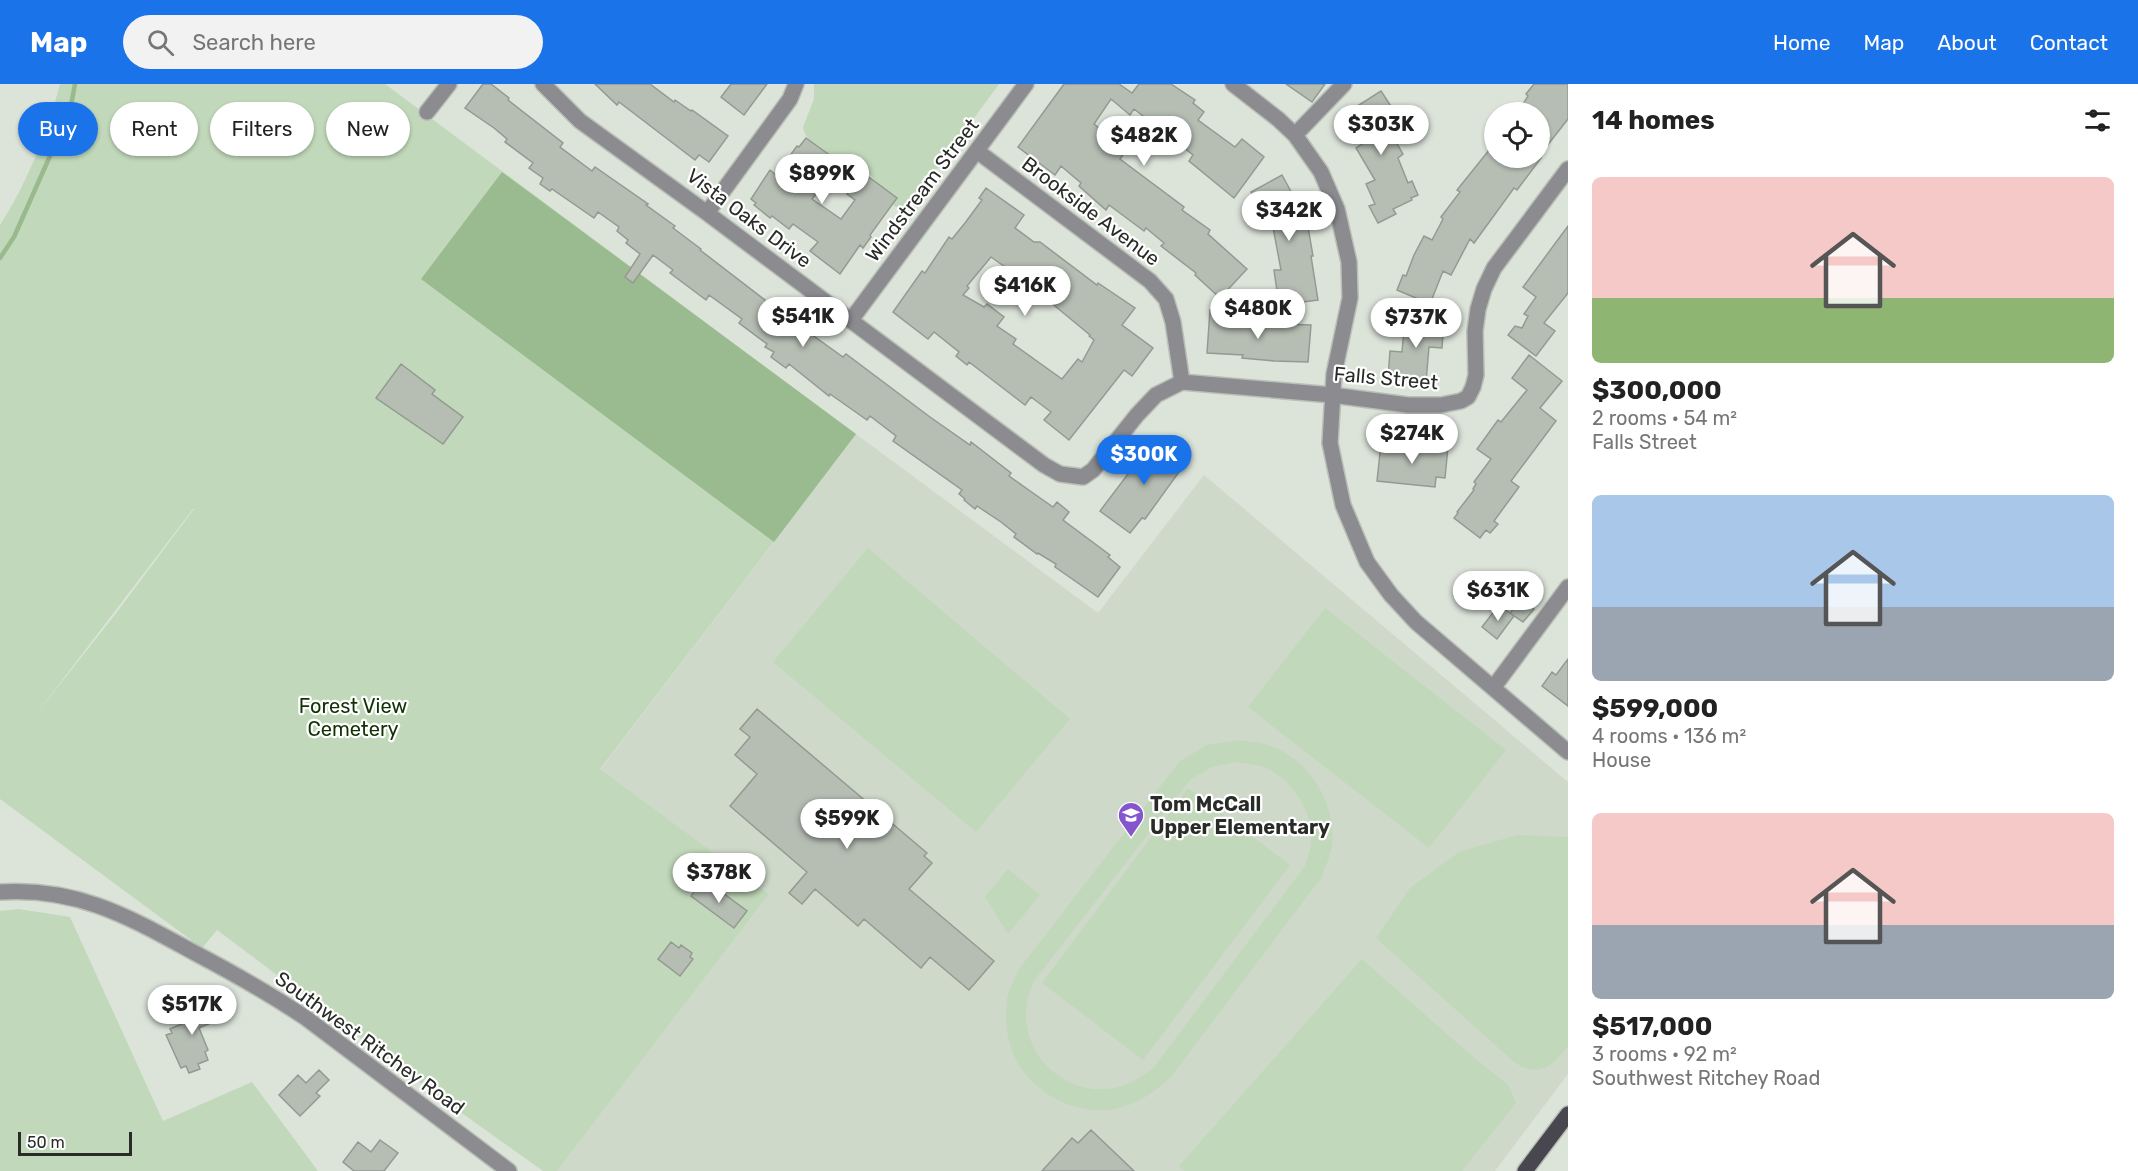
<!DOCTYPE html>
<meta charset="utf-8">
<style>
body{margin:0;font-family:Rubik,sans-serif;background:#f2f2f2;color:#222;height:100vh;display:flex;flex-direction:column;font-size:22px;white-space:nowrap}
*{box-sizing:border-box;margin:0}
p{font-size:20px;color:#767676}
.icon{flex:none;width:33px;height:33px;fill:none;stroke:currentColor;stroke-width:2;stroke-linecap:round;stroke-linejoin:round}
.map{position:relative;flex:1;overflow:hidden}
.side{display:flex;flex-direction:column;background:#fff;width:570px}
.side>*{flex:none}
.top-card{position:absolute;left:18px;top:18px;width:570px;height:54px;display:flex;gap:12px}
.tools{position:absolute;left:1484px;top:18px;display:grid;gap:12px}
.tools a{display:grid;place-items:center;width:66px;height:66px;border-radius:50%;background:#fff;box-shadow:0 2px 4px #0004;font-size:30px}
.scale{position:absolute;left:18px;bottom:15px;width:114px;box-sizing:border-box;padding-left:6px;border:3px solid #282b27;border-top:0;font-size:16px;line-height:21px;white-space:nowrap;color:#282b27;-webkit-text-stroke:4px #fff;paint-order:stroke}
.price{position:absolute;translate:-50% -51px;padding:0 14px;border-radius:21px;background:#fff;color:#222;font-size:20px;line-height:39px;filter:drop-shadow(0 2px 3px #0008)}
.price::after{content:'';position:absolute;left:50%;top:36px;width:18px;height:14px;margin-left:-9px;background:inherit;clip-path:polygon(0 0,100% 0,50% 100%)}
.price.active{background:#1a73e8;color:#fff}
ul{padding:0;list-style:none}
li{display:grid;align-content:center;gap:12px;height:318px;padding:0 24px}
li span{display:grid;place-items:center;height:186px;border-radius:9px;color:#555}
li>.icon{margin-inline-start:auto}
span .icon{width:108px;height:108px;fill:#fffc;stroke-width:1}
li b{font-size:26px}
h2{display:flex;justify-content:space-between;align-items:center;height:72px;padding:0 24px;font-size:26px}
.tag{padding:0 21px;border-radius:27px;background:#fff;box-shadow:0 2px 4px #0004;font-size:21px;line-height:54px}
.tag.active{background:#1a73e8;color:#fff}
header{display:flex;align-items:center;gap:36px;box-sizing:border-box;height:84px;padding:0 30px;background:#1a73e8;color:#fff}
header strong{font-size:28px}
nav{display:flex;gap:33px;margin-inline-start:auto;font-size:21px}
.search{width:420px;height:54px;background:#f2f2f2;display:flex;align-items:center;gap:15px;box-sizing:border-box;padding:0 21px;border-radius:33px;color:#767676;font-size:22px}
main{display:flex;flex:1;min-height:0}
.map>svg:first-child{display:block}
.built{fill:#ced9ca}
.green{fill:#c1d8ba;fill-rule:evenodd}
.forest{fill:#9aba90}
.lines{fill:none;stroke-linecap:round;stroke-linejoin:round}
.stream{stroke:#99b98e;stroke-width:4.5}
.building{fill:#b6beb4;stroke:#939a91;stroke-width:1.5;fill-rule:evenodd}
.minor-casing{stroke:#b8bfb6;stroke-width:18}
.major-casing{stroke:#b8bfb6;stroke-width:18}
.minor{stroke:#8c8b90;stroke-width:15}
.major{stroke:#48464e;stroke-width:15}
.labels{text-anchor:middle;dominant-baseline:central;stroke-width:4.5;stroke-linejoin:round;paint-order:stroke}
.street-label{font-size:20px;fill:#282b27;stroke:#fff}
.park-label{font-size:20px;fill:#123205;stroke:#fff}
.poi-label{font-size:20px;font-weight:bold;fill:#282b27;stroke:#fff;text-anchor:start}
</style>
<header>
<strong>Map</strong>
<div class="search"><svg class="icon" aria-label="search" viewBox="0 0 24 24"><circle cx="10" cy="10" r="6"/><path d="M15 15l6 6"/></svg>Search here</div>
<nav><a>Home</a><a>Map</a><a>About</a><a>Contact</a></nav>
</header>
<main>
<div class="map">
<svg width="1568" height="1087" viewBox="0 0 1568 1087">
<rect width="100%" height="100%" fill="#dce4da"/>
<path class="built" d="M 856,350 L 1098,529 L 1204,391 L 1568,698 L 1568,990 L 1495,1087 L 557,1087 L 769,810 L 600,686 Z"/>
<path class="green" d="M 60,0 L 385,0 L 856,350 L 600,685 L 769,810 L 557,1087 L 543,1087 L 435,1010 L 217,846 L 202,864 L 0,715 L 0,141 C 27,99 47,49 60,0 ZM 194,425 L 117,528 L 34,633 L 193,425 Z
M 814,0 L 999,0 L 909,123 L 902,126 C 893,122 882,115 877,106 C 875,100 874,94 869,89 C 860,80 849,84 838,80 C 825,73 806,59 803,43 L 814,15 Z
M 868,464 L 1070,635 L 976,748 L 773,578 Z
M 1325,524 L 1506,666 L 1429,764 L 1248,623 Z
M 1239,656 C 1249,658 1262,658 1271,662 C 1311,677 1336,720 1332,762 C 1330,773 1325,784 1321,794 L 1170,994 C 1154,1008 1139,1019 1119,1024 C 1079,1034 1033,1010 1015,974 C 1006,956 1005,934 1007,915 C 1009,905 1015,895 1019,885 L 1180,677 L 1207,661 ZM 1236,678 C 1244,679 1252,680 1260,682 C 1291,692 1314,727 1311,759 C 1310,767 1307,775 1305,782 L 1154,983 C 1141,993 1130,1001 1114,1004 C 1065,1014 1018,968 1027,919 C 1028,911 1032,904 1034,897 L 1191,695 L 1212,683 Z
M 1188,704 L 1290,781 L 1143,976 L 1042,899 Z
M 1517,751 L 1568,753 L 1568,962 C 1552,982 1539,995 1514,978 L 1376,854 L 1410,804 L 1459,768 Z
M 1008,785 L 1040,811 L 1008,850 L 985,813 Z
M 19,825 L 70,833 L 163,1037 L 252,998 L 318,1087 L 0,1087 L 0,827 Z
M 1362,875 L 1465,966 L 1508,1001 L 1516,1019 L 1462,1087 L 1185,1087 L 1179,1082 Z"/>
<path class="forest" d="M 502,88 L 856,350 L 774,458 L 421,195 Z"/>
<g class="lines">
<path class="stream" d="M 0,174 L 14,153 L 70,27 L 75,0"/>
</g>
<path class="building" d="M 483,0 L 491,0 L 509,14 L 508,16 L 563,59 L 560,63 L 592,87 L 595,83 L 648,120 L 646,121 L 675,142 L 673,144 L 701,165 L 700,166 L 787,233 L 791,228 L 815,245 L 811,250 L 843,273 L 846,270 L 930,333 L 970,361 L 971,358 L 1011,389 L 1009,392 L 1033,409 L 1053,423 L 1057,418 L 1069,428 L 1063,436 L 1110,471 L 1108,473 L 1120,483 L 1098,513 L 1055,483 L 1056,480 L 1038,469 L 1037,470 L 1014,453 L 1016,450 L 1001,438 L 977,422 L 975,425 L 964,416 L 965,415 L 959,410 L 962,406 L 893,357 L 896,352 L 870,332 L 867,336 L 830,310 L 829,312 L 789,280 L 786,284 L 771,273 L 774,268 L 765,263 L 767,260 L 739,239 L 742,235 L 709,211 L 706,216 L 670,189 L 673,186 L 653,171 L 633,199 L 625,193 L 640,170 L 626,159 L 628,156 L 617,147 L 619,143 L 598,128 L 594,134 L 552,105 L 550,107 L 540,100 L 543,94 L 529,84 L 533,79 L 505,58 L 507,55 L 494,44 L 465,24 Z
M 595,0 L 650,0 L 674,18 L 675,16 L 691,27 L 692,26 L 728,52 L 709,78 L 699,71 L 695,76 L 619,18 L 617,21 Z
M 731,0 L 767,0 L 744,31 L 721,13 Z
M 1064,0 L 1119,0 L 1132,9 L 1139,0 L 1171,0 L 1195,16 L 1193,19 L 1204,28 L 1198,36 L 1235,63 L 1242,55 L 1264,73 L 1234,114 L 1189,77 L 1193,71 L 1134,25 L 1130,31 L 1111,15 L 1094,40 L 1116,57 L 1114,59 L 1125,68 L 1120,75 L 1184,123 L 1182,126 L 1210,146 L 1208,150 L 1247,185 L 1220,214 L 1195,191 L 1196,189 L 1161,162 L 1164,159 L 1146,144 L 1144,147 L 1109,121 L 1106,126 L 1079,102 L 1081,99 L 1061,82 L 1055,91 L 1018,63 Z
M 1286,0 L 1325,0 L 1312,18 Z
M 1534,0 L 1568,0 L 1568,35 L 1539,72 L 1539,28 L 1518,28 L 1528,12 L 1526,10 Z
M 1381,7 L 1398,33 L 1386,41 L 1403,70 L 1398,74 L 1408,99 L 1412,97 L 1418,111 L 1411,114 L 1412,116 L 1393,125 L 1396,130 L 1378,139 L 1369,122 L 1375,120 L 1366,100 L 1375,96 L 1356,64 L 1362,60 L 1343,31 Z
M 806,54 L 835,75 L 832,80 L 835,82 L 830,89 L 832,91 L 812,115 L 841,135 L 855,116 L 847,110 L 855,99 L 859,102 L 866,91 L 897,114 L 870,151 L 871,153 L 863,164 L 860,161 L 840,190 L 810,167 L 818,158 L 793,140 L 789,145 L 772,132 L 770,134 L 754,121 L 756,119 L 751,115 L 770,86 L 776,91 L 797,62 L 799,63 Z
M 1494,60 L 1494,74 L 1541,74 L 1517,106 L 1514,104 L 1474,159 L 1470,155 L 1451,191 L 1443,187 L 1430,220 L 1397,206 L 1403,191 L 1406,192 L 1414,171 L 1424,152 L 1432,156 L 1443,135 L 1441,133 L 1460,108 L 1457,106 Z
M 1282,91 L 1307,137 L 1313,172 L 1311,172 L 1318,216 L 1279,221 L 1274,186 L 1281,186 L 1272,138 L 1268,140 L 1251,108 Z
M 986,104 L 1024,131 L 1015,144 L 1034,158 L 1040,158 L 1097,201 L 1098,199 L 1135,224 L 1122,241 L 1153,264 L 1132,292 L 1124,286 L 1069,356 L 1044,336 L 1051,328 L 1031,313 L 1025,321 L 969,278 L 967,281 L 956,272 L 959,268 L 934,248 L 928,255 L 893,228 L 922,187 L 925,189 L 949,153 L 952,155 L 965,139 L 982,116 L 979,114 ZM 991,173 L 1025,197 L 1029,193 L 1048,208 L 1044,213 L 1090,251 L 1089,252 L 1094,256 L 1082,278 L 1078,275 L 1062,295 L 1013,260 L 1016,255 L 997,242 L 1004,233 L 987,220 L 984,223 L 963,211 L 969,204 L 967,202 Z
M 1568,142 L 1568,209 L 1544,239 L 1555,247 L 1536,272 L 1508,251 L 1515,242 L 1522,244 L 1528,232 L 1524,230 L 1536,213 L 1523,203 Z
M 1210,226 L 1226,228 L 1227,238 L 1311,241 L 1308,278 L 1274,277 L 1242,274 L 1243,271 L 1207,269 Z
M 1405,233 L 1444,236 L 1442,264 L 1429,263 L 1426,298 L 1388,294 L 1390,267 L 1402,268 Z
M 1529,271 L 1562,297 L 1540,324 L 1556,337 L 1511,397 L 1519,403 L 1494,437 L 1498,440 L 1490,449 L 1486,446 L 1480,454 L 1454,434 L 1458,429 L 1457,428 L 1474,406 L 1473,405 L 1476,400 L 1474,398 L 1491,375 L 1477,365 L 1498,336 L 1501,338 L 1527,306 L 1512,294 Z
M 401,280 L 435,306 L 432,310 L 463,333 L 443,360 L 376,314 Z
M 1156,353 L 1187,377 L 1145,435 L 1142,434 L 1130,449 L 1100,427 Z
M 1381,360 L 1419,364 L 1419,360 L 1448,363 L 1445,394 L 1436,393 L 1435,403 L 1377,397 Z
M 1521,515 L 1534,525 L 1523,538 L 1510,529 Z
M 1499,521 L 1514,532 L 1497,555 L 1482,543 Z
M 1568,575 L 1568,622 L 1542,602 L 1552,588 L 1556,591 Z
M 757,625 L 927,769 L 924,772 L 932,779 L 909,805 L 994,877 L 969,906 L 930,873 L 921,884 L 864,835 L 858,842 L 815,805 L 802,820 L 789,809 L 807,788 L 730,722 L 757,690 L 735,671 L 750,653 L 740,645 Z
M 704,795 L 747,827 L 734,844 L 691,812 Z
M 671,858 L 679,864 L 681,861 L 692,869 L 690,873 L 693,875 L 680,892 L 658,875 Z
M 212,916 L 220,935 L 199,944 L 208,966 L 205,968 L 208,976 L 198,980 L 200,985 L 189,989 L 186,982 L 181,984 L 166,951 L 172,949 L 170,945 L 184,939 L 180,930 Z
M 319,986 L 329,996 L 316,1009 L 320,1012 L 300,1032 L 279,1011 L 298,991 L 306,999 Z
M 1091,1046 L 1134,1087 L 1042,1087 L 1072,1054 L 1078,1059 Z
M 380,1056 L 398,1069 L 384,1087 L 354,1087 L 343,1078 L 358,1058 L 371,1068 Z"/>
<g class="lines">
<g class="minor-casing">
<path id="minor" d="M 543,0 L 580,37 L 707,129 L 1044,381 L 1060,390 L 1083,393 L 1093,386 L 1137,331 L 1156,311 L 1182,298 L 1332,311 L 1408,321 L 1441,321 L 1461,317 L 1468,313 L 1473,303 L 1476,291 L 1475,247 L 1478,225 L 1484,205 L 1494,184 L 1568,85
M 1233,0 L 1278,35 L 1295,51 L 1321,88 L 1337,125 L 1349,178 L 1350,214 L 1334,290 L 1330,359 L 1343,421 L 1367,478 L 1391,511 L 1416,538 L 1568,668
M 427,28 L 449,0
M 1295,51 L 1344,0
M 977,67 L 1150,197 L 1166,215 L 1173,238 L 1182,298
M 707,129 L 790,15 L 796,0
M 851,236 L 1026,0
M 1493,604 L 1568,503
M 0,808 C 78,803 129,833 195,869 C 233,889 270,910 306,934 L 509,1087"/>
</g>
<g class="major-casing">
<path id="major" d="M 1525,1087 L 1568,1030"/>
</g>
<use href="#minor" class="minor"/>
<use href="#major" class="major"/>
</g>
<defs>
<g id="school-pin" transform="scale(1.35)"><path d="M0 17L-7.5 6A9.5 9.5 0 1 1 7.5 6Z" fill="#8555ce" stroke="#fff"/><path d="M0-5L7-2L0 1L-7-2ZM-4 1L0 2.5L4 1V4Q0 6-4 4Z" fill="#fff"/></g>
</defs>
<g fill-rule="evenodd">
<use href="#school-pin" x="1131" y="731"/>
</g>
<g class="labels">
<g class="street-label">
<text transform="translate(922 106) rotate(-53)">Windstream Street</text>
<text transform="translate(1091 127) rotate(37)">Brookside Avenue</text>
<text transform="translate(749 134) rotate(37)">Vista Oaks Drive</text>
<text transform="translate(1386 294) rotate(5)">Falls Street</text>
<text transform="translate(370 959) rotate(36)">Southwest Ritchey Road</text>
</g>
<g class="park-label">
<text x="353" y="622">Forest View<tspan x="353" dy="23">Cemetery</tspan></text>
</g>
<g class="poi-label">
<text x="1150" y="720">Tom McCall<tspan x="1150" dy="23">Upper Elementary</tspan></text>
</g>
</g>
</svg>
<div class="tools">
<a><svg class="icon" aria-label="locate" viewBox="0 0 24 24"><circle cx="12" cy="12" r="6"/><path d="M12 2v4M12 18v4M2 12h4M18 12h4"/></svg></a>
</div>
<div class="scale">50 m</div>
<b class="price" style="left:1381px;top:72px">$303K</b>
<b class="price" style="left:1144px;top:83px">$482K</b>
<b class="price" style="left:822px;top:121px">$899K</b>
<b class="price" style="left:1289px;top:158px">$342K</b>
<b class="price" style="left:1025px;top:233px">$416K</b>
<b class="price" style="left:1258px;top:256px">$480K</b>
<b class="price" style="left:803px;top:264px">$541K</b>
<b class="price" style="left:1416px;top:265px">$737K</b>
<b class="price" style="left:1412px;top:381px">$274K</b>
<b class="price active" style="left:1144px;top:402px">$300K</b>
<b class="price" style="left:1498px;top:538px">$631K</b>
<b class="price" style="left:847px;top:766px">$599K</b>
<b class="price" style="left:719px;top:820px">$378K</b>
<b class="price" style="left:192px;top:952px">$517K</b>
<div class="top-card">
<a class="tag active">Buy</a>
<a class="tag">Rent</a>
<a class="tag">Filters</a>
<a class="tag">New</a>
</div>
</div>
<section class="side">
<h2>14 homes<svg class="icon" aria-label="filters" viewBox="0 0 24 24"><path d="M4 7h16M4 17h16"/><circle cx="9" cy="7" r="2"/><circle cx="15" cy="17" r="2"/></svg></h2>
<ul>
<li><span style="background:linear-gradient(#f6c9c9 65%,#8fb573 0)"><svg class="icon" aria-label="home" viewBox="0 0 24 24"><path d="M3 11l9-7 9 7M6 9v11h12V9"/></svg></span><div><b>$300,000</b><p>2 rooms · 54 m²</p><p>Falls Street</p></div></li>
<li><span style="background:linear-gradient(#a9c7e8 60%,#9aa5b1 0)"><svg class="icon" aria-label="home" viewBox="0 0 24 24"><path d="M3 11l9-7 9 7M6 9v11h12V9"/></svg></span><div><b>$599,000</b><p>4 rooms · 136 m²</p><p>House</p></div></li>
<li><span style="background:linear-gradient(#f6c9c9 60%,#9aa5b1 0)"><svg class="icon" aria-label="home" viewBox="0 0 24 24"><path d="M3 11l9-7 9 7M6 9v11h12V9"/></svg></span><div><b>$517,000</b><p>3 rooms · 92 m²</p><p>Southwest Ritchey Road</p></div></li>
</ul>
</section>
</main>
